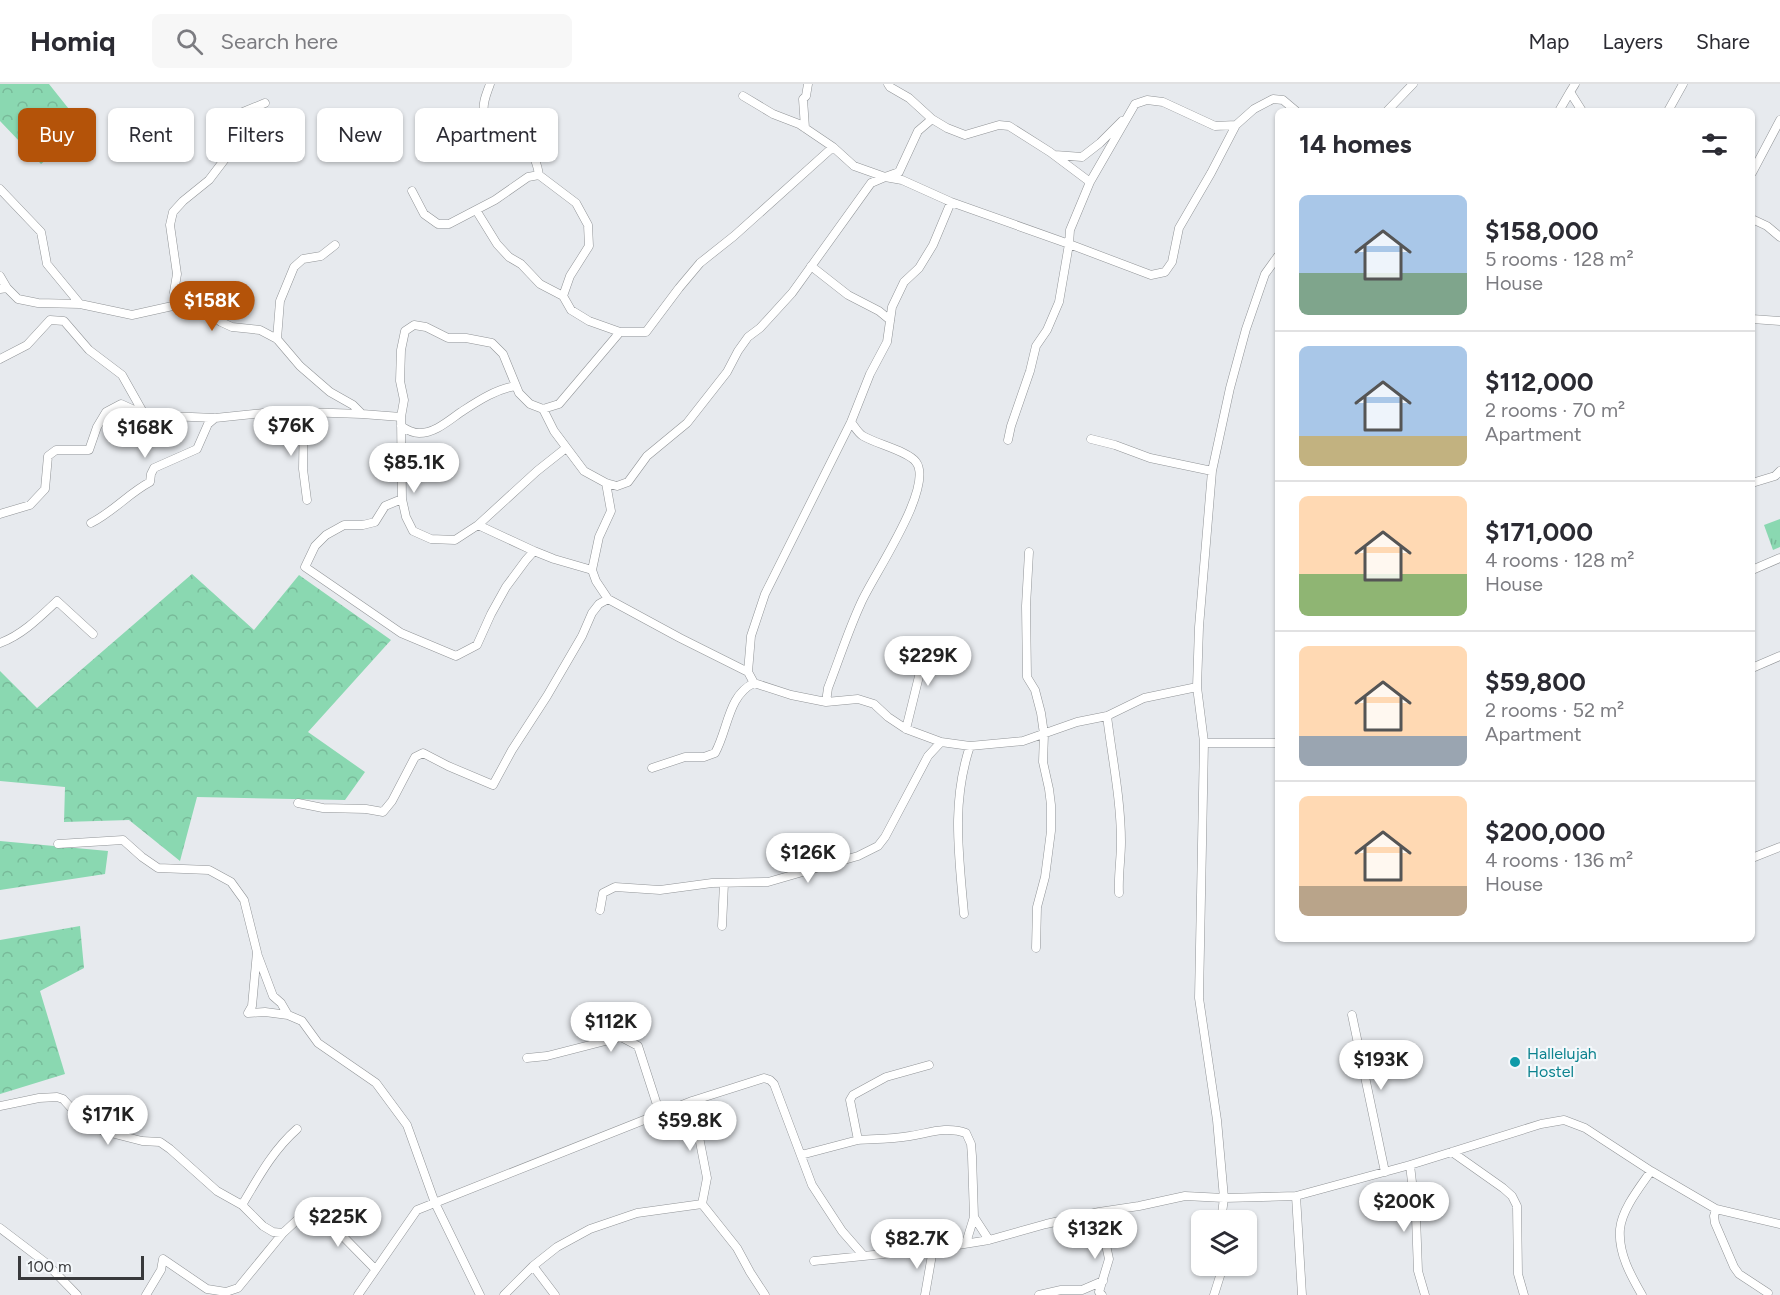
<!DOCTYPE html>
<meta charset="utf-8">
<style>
body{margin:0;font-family:Figtree,sans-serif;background:#f7f7f7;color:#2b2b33;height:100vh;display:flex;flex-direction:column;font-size:22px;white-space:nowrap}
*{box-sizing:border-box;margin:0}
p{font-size:20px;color:#7c7c81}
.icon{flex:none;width:33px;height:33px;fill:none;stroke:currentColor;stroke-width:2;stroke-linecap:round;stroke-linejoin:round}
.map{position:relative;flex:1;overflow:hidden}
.details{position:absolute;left:1275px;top:24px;width:480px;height:834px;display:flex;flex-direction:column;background:#fff;border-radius:9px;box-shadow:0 2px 4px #0004}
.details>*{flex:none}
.hud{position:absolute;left:18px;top:24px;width:570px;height:54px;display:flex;gap:12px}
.fabs{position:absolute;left:1191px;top:1126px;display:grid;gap:12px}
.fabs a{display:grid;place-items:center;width:66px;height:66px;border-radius:9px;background:#fff;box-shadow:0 2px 4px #0004;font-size:30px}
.scale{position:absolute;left:18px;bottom:15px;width:126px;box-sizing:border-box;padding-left:6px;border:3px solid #38393b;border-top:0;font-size:16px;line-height:21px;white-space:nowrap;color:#38393b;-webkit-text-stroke:4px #f4f8fb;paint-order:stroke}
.price{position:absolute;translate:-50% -51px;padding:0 14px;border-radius:21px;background:#fff;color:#222;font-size:20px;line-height:39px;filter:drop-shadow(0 2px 3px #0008)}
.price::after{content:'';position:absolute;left:50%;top:36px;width:18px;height:14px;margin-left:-9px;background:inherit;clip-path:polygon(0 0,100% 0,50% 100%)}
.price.current{background:#b45309;color:#fff}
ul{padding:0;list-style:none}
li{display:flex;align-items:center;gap:18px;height:150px;padding:0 24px}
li+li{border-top:2px solid #e1e1e2}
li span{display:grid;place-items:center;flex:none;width:168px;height:120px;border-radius:9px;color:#555}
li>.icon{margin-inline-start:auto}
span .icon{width:72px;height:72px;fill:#fffc;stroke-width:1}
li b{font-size:26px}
h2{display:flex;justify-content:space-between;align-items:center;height:72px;padding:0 24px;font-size:26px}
.pill{padding:0 21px;border-radius:9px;background:#fff;box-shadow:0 2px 4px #0004;font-size:21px;line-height:54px}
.pill.current{background:#b45309;color:#fff}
header{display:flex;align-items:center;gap:36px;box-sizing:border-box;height:84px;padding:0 30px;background:#fff;border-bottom:2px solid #e1e1e2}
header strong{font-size:28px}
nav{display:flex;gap:33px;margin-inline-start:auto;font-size:21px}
.search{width:420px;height:54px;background:#f7f7f7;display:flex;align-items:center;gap:15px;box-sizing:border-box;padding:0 21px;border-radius:9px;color:#7c7c81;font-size:22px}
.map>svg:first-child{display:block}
.grass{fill:url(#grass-tufts)}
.forest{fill:url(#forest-crowns)}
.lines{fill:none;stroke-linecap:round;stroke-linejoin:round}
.minor-casing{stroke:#919497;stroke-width:9}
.minor{stroke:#fff;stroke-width:8}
.culture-dot{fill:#0f9aa8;stroke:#f4f8fb;stroke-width:2}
.labels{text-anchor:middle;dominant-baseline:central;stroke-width:4.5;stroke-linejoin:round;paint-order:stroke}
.culture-label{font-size:16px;fill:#0d838f;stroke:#f4f8fb;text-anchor:start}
</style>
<header>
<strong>Homiq</strong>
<div class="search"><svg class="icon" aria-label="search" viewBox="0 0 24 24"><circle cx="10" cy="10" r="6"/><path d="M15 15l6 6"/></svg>Search here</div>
<nav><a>Map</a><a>Layers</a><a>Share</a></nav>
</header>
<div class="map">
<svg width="1780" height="1211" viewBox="0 0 1780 1211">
<defs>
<pattern id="grass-tufts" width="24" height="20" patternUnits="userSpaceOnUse" patternTransform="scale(1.5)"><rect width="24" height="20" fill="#8ad8b1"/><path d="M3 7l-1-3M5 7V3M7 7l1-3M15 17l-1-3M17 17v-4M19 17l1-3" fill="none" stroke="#78ba99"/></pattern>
<pattern id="forest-crowns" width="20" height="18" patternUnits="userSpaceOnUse" patternTransform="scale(1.5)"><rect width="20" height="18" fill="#8ad8b1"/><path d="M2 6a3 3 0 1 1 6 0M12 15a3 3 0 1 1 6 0" fill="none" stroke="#78ba99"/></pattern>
</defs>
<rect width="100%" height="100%" fill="#e7eaee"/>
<path class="grass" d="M 1780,435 L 1780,463 L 1773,466 L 1764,441 Z"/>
<path class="forest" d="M 0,0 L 49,0 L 84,44 L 41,80 L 0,37 Z
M 192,490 L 254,546 L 299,491 L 391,556 L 308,648 L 365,688 L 345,716 L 197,713 L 180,777 L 129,736 L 64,738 L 65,703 L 0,697 L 0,587 L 37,624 Z
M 0,757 L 108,767 L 105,790 L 0,806 Z
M 80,842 L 84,884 L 40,907 L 65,990 L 0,1010 L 0,856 Z"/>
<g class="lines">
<g class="minor-casing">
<path id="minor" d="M 490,0 C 487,9 482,19 484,28 C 488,41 522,60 533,73 C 537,78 538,85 539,91
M 888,0 L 890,3 L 909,14 L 932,35 L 947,44 L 965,51 L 999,41 L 1009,42 L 1050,68 L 1090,98 L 1135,20 L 1147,16 L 1163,18 L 1215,42 L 1236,41 L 1254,25 L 1273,15 L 1283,16 L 1296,27
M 1575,0 L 1570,8 L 1582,27
M 743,12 L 773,30 L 799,40 L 833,63 L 854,82 L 885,93 L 899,88 L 918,47 L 932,35
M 1387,27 L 1413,0
M 1559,27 L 1570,8
M 1668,27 L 1683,0
M 805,44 L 803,15 L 806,12 L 808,0
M 1055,71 L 1082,73 L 1100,59 L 1122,37
M 1752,89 L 1780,36
M 1090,98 L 1070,146 L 1069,160 L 1151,191 L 1165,188 L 1172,178 L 1179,144 L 1211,89 L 1236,41
M 0,105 L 41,148 L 47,180 L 80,220
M 412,107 L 424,130 L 438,140 L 449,140 L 495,116 L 528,93 L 539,91 L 576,119 L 588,141 L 589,162 L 570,192 L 563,212 L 571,226 L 589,237 L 620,248
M 476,126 L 497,160 L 509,173 L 521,180 L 540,200 L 563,212
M 1752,135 L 1767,142 L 1780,153
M 1278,172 L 1265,190 L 1246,245 L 1230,304 L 1212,387 L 1199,543 L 1197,603 L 1204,658 L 1199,914 L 1217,1036 L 1224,1114 L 1296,1112 L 1410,1081 L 1541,1040 L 1564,1036 L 1585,1044 L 1651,1087 L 1716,1125 L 1780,1140
M 811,182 L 848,211 L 879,227 L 890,236
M 0,192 L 7,204
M 0,205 L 7,204 L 18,215 L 38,219 L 80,220 L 132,231 L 177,221 L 192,223 L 207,228 L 221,238 L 232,243 L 260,246 L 277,255 L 300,282 L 330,308 L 353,321 L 362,330 L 401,333
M 177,221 L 174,208 L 177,190 L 170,141 L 173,128 L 183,117 L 209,96 L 228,71 L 232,44 L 243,28 L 265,19
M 1752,235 L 1780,237
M 277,255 L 280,217 L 294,183 L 303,175 L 321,172 L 335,161
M 0,275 L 27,261 L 50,236 L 64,237 L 89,266 L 122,291 L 144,330
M 543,325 L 554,347 L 584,387 L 606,399 L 617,402 L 628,398 L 647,372 L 687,339 L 727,288 L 738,267 L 748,253 L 760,244 L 792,209 L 871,99 L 885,93 L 902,96 L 951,118 L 1069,160 L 1059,218 L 1047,246 L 1036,262 L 1030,287 L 1011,342 L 1008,356
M 304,328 L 303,385 L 307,416
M 401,342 C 407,346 412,349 419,349 C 435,349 448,337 461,328 C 478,317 496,305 516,302
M 1091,355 L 1115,361 L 1150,374 L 1212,387
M 1752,399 L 1775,392 L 1780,387
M 402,415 L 401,333 L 404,316 L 400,297 L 401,266 L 405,247 L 414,241 L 426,243 L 448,254 L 466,254 L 492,259 L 503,270 L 519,309 L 530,320 L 543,325 L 559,320 L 620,248 L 646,248 L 679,204 L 700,179 L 734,152 L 833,63
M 0,430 L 30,421 L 45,405 L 48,372 L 56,366 L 89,366 L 97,343 L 106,328 L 121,320 L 145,331 L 215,334 L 264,329 L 304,328 L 362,330
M 91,439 C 113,428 129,409 150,398 L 151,390 L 154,384 L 197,365 L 208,340 L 215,334
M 478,441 L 537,387 L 566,364
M 534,467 L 478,441 L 455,456 L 431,455 L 413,447 L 406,433 L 402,415 L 385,422 L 375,438 L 363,441 L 344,441 L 326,451 L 315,462 L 305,483 L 401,549 L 456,572 L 477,561 L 491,530 L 506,503 L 526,476 L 534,467 L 554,475 L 592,486 L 596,497 L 608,515 L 680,554 L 748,588 L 754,599 L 791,611 L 826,618 L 858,615 L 874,620 L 888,633 L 906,645 L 941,658 L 970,662 L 1023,657 L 1077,638 L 1107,632 L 1144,614 L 1197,603
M 1029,468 L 1026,522 L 1027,593 L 1035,606 L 1041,629 L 1044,650 L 1043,678 L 1049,705 L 1051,721 L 1051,747 L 1045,793 L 1037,823 L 1036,864
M 592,486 L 599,453 L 611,427 L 606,399
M 1752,486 L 1780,474
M 0,559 C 22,551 40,533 57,517 L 93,550
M 1752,584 L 1780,572
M 748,588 L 751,552 L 765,510 L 851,338 L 870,290 L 887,258 L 892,223 L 904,198 L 919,184 L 933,161 L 951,118
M 826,618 L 828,604 C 839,576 848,547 861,519 C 872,493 935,403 916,378 C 908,367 876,360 863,352 C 858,349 855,343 851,338
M 1107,632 C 1112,673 1121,716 1121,758 C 1121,775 1118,792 1119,809
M 906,645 L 922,580 L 925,557
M 1204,659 L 1278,659
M 652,684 L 685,673 L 704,673 L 715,669 C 728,646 728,611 754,599
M 298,719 L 323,724 L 366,725 L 383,728 L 392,717 L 415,673 L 423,669 L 448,682 L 493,701 L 512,666 L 547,612 L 582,552 L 592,529 L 599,520 L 608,515
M 58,760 L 123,756 L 142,773 L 158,784 L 209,786 L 231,798 L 244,816 L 257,868 L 252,922 L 248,929 L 265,928 L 288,931 L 302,937 L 318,959 L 376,999 L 407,1041 L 435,1119 L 480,1211
M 1752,774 L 1780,763
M 600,826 L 603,809 L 615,803 L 660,806 L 712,799 L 768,798 L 858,772 L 878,762 L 885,753 L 928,672 L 941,658
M 964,830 C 959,771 951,719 970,662
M 722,842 L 724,799
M 258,872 L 273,912 L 281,919 L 288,931
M 1352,931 L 1385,1088
M 527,974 L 547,972 L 621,953 L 638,962 L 660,1030
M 929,981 L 886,993 L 853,1011 L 850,1016 L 858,1056 C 875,1055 893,1055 910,1052 C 929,1049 947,1042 966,1049 L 971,1060 L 972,1072 L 974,1133 L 966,1159
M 692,1017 L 707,1094 L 702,1120
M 0,1022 L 39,1014 L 57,1013 L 63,1015 L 73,1026 L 103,1047 L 142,1057 L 160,1058 L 170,1065 L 217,1107 L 242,1121 L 263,1142 L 273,1148 L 283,1149 L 310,1124 L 315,1124 L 375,1185
M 1452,1068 L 1503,1104 L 1512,1112 L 1517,1122 L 1518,1190 L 1524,1211
M 801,1071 L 858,1056
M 1410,1081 L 1416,1133 L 1418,1187 L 1425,1211
M 1296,1112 L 1302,1211
M 242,1121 C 258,1094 273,1066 297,1045
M 1716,1125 L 1714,1132 L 1715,1139 L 1734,1183 L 1739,1190 L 1768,1209
M 1099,1128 L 1109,1175 L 1099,1208 L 1102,1211
M 974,1133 L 989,1156
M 0,1144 L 46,1179 L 77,1211
M 814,1177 L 933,1165 L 989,1156 L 1046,1140 L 1099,1128 L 1139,1122 L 1185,1112 L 1224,1114 L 1221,1137
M 533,1182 L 555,1211
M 146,1211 L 161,1186 L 163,1175 L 207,1205 L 226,1208 L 238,1204 L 283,1149
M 358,1211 L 417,1126 L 692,1017 L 764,994 L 770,996 L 774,1000 L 812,1101 L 842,1147 L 863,1171
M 504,1211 L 533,1182 L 557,1163 L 590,1145 L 637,1129 L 702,1120 L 737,1164 L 750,1188 L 765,1211
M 925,1211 L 933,1165
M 1039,1211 L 1061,1206 L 1082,1206 L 1103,1197
M 1214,1211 L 1220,1192 L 1220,1182
M 1642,1211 C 1631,1192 1618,1169 1620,1145 C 1622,1125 1640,1103 1651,1087"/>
</g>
<use href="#minor" class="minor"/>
</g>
<circle class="culture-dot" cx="1515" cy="978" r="6"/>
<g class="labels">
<g class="culture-label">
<text x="1527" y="969">Hallelujah<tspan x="1527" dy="18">Hostel</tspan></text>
</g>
</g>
</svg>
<div class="fabs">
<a><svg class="icon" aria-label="layers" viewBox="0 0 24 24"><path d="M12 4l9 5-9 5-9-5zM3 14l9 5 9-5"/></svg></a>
</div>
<div class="scale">100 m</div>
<b class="price current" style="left:212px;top:248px">$158K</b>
<b class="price" style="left:291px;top:373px">$76K</b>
<b class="price" style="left:145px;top:375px">$168K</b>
<b class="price" style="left:414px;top:410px">$85.1K</b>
<b class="price" style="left:928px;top:603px">$229K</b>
<b class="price" style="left:808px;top:800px">$126K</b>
<b class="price" style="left:611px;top:969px">$112K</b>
<b class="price" style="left:1381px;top:1007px">$193K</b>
<b class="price" style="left:108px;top:1062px">$171K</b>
<b class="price" style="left:690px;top:1068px">$59.8K</b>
<b class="price" style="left:1404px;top:1149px">$200K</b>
<b class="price" style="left:338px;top:1164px">$225K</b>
<b class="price" style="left:1095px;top:1176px">$132K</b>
<b class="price" style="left:917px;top:1186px">$82.7K</b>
<div class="hud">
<a class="pill current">Buy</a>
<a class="pill">Rent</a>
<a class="pill">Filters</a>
<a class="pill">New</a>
<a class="pill">Apartment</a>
</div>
<section class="details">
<h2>14 homes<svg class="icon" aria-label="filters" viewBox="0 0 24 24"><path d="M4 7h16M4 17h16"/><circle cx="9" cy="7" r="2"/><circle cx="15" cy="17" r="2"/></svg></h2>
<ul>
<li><span style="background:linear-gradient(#a9c7e8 65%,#7fa58c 0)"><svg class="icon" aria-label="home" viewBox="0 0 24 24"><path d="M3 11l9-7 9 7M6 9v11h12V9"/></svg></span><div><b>$158,000</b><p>5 rooms · 128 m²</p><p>House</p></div></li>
<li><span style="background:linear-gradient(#a9c7e8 75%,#c2b280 0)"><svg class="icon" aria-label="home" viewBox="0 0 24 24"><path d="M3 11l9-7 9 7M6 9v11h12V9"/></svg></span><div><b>$112,000</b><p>2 rooms · 70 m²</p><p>Apartment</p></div></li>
<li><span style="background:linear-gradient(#ffd9b3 65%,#8fb573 0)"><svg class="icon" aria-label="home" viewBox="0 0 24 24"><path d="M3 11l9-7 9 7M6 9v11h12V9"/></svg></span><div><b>$171,000</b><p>4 rooms · 128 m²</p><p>House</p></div></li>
<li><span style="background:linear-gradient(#ffd9b3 75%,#9aa5b1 0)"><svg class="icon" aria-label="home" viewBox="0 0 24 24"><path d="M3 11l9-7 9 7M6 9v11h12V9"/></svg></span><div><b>$59,800</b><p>2 rooms · 52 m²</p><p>Apartment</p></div></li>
<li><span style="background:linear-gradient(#ffd9b3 75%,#b9a48a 0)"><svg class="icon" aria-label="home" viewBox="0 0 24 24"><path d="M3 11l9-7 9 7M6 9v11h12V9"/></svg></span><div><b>$200,000</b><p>4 rooms · 136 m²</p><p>House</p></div></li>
</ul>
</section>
</div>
